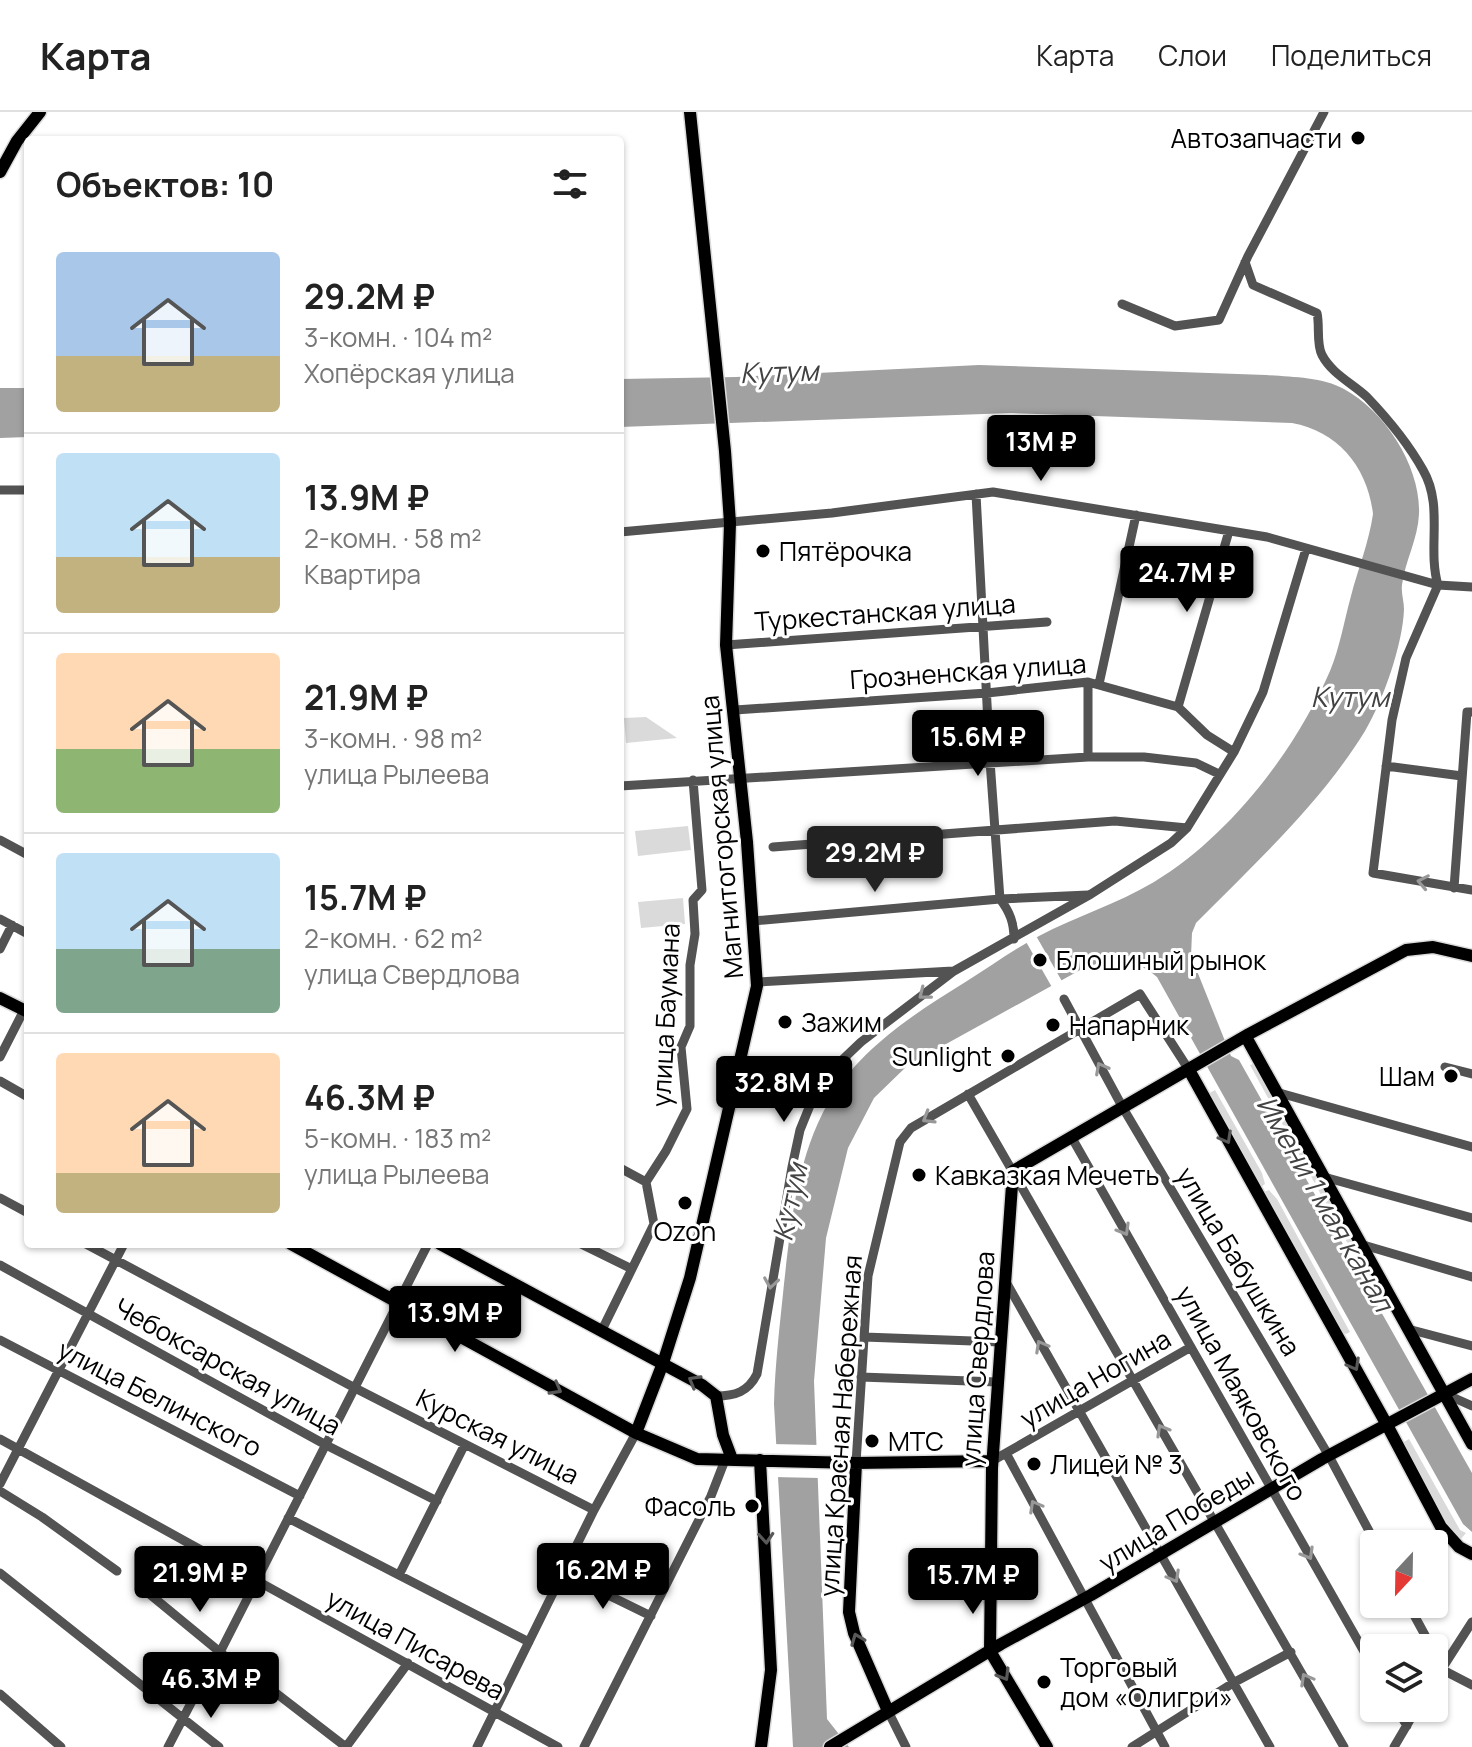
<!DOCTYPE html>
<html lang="ru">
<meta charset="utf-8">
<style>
body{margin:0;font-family:Manrope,sans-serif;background:#f2f2f2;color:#222;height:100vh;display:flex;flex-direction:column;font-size:30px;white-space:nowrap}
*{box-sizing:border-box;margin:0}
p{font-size:26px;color:#767676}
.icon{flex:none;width:44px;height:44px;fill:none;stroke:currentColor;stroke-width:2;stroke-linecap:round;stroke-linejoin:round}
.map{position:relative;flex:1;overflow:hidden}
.drawer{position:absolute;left:24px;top:24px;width:600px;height:1112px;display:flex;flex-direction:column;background:#fff;border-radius:8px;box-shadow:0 2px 6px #0004}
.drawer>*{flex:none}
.needle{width:52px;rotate:202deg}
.fabs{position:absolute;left:1360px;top:1418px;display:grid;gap:16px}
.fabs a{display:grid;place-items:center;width:88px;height:88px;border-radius:8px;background:#fff;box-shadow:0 2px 6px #0004;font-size:40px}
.price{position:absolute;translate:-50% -68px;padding:0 18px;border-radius:8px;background:#000;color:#fff;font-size:26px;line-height:52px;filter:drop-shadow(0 2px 4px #0008)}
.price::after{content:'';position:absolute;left:50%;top:48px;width:24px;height:18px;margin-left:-12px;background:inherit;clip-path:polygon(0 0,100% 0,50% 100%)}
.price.on{background:#222;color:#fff}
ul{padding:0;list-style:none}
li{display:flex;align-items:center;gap:24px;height:200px;padding:0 32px}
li+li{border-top:2px solid #e0e0e0}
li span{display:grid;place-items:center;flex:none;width:224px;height:160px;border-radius:8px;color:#555}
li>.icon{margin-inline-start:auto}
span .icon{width:96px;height:96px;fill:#fffc;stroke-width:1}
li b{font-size:34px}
h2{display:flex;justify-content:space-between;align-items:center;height:96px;padding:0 32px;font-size:34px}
header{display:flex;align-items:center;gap:48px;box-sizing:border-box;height:112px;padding:0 40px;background:#fff;border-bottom:2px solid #e0e0e0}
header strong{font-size:38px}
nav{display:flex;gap:44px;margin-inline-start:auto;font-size:28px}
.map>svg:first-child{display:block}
.green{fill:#dadada}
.water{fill:#a1a1a1}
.pier{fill:#fff}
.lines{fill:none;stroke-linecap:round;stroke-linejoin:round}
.major-casing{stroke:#dbdbdb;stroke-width:15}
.minor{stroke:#535353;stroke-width:9}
.major{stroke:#000;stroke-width:12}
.oneway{stroke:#989898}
.oneway2{stroke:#595959}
.poi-dot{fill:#000;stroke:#fff;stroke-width:3}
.labels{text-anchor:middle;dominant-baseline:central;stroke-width:6;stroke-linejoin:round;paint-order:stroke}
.poi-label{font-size:26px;fill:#000;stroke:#fff;text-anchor:start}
.street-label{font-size:26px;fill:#000;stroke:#fff}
.water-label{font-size:28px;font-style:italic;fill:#424242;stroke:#fff}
</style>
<header>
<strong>Карта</strong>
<nav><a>Карта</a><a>Слои</a><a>Поделиться</a></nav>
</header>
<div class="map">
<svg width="1472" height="1635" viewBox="0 0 1472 1635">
<rect width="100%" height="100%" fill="#fff"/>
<path class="green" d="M 646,605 L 677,626 L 626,631 L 624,606 Z
M 688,714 L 691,738 L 638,744 L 635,719 Z
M 683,786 L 685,812 L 641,816 L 638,790 Z
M 1253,952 L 1259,957 L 1363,1143 L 1360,1145 L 1354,1143 L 1250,953 Z
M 1215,978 L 1262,1061 L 1265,1072 L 1261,1075 L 1208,982 Z
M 1269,1078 L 1277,1087 L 1350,1220 L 1346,1222 L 1342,1220 L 1264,1080 Z
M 1409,1327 L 1460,1418 L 1466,1421 L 1460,1428 L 1452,1420 L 1402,1331 Z"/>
<path class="water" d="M 979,253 L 1266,263 C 1291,265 1322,265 1344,277 C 1385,299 1421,355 1419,402 C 1418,427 1405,449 1402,473 C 1401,481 1404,489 1404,497 C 1403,532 1383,589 1365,619 C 1320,692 1256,750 1196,811 L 1192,821 L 1191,844 L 1231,944 L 1239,948 L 1472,1361 L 1472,1420 L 1463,1412 L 1157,865 C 1133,844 1110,846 1082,857 L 908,953 L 874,986 L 848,1036 L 826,1126 L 814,1269 L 827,1607 L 849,1635 L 793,1635 L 774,1292 C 775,1252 780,1212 784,1172 C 791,1110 797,1046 828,991 C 860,936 914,902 967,869 C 991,854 1014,837 1039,824 C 1077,804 1117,792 1154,770 C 1229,725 1295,639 1330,559 C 1340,535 1344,509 1351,484 C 1358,457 1369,430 1373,402 C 1368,356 1338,319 1292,311 L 1011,301 L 620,315 L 620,267 L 736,265 Z
M 0,276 L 28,276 L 28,325 L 0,326 Z"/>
<path class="pier" d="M 1035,822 L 1063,871 L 1053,877 L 1025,828 Z
M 771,1332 L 819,1333 L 820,1366 L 773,1365 Z"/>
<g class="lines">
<g class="major-casing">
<path id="major" d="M 0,60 L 17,29 L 40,0
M 0,886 L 28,900
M 1246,925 L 1472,1332
M 1189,958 L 1387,1313 L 1441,1415 L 1459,1435 L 1472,1442
M 291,1132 L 636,1321 L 697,1347 L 856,1351 L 992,1349
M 440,1132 L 702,1273 L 716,1284 L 723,1323 L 732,1347
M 636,1321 L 663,1251 L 690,1166 L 757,874 L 747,730 L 726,533 L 730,411 L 725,339 L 690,0
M 760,1348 L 771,1558 L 761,1635
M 856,1351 L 849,1500 L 854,1521 L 888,1599
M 830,1635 L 1001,1532 L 1091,1483 L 1322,1347 L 1472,1267
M 1047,1635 L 990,1539 L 992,1356 L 1013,1059 L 1249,922 L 1406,838 L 1433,835 L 1472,844"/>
</g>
<path class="minor" d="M 1245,150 L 1253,173 L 1317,201 C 1320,213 1316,232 1322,243 C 1332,262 1352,271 1367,285 C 1388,307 1408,331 1423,358 C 1444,394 1427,436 1438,473
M 1122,192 L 1175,214 L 1219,208 L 1248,144 L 1324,0
M 0,378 L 28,378
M 976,382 L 990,649 L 1000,787
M 620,420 L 832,401 L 993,380 L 1267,425 L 1438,473 L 1472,475
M 1438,473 L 1406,546 L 1392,608 L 1373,761 L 1472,778
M 726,533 L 1047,510
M 1088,570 L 1088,645
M 1099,572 L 1136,403
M 1178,595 L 1229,419
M 735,598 L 987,581 L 1088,570 L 1178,595 L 1207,623 L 1234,640
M 1386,654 L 1462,664
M 620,674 L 1088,645 L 1144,645 L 1196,651 L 1219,662
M 0,728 L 28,743
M 773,735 L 1115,709 L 1187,716
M 1454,776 L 1467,600 L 1472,600
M 1000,787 C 1010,800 1014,811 1014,827
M 0,807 L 28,822
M 753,809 L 1000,787 L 1088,783
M 0,837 L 12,813
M 756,870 L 953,859
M 1064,887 L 1123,996 L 1329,1344 L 1376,1432
M 0,945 L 24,898
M 1445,955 L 1472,962
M 0,969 L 28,985
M 1276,980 L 1472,1035
M 968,982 L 1344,1635
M 1072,1026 L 1374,1557
M 620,1056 L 646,1070
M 1324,1065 L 1472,1106
M 0,1086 L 28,1101
M 86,1132 L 355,1276 L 594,1398
M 581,1132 L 632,1157
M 1360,1132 L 1472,1165
M 0,1153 L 326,1333 L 437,1389
M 1006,1170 L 1270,1635
M 1408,1217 L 1472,1234
M 601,1220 L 654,1112 L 646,1070 L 666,1039 L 687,997 L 681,935 L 690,914 L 690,853 L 695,822 L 693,788 L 702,778 L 693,668
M 864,1225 L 1000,1230
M 0,1228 L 300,1384
M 861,1265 L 997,1270
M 1443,1281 L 1472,1294
M 716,1284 C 735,1284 748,1280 757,1262 L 792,1055 L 800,1018 L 815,981 L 840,950 L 861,930 L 954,859 L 1091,782 L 1171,731 L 1187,716 L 1234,640 L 1263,580 L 1306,437
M 0,1327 L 558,1635
M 1007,1343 L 1165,1635
M 992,1349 L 1191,1235
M 856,1351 L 868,1164 L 900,1030 L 911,1016 L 1140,882 L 1189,958
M 0,1372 L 124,1132
M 0,1379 L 42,1405 L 117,1459
M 288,1406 L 529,1530
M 0,1461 L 219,1635
M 563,1461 L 651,1504
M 399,1463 L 465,1332
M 147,1480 L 232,1550 L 237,1551 L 346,1635
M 1408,1492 L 1432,1536
M 1434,1540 L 1441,1557 L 1472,1573
M 213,1554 L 428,1132
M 1434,1569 L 1472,1510
M 0,1582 L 61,1635
M 1396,1596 L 1407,1614
M 888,1599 L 906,1635
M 168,1635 L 202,1570 L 217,1553
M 346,1635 L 408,1551
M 477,1635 L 594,1398 L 636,1321
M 584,1635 L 711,1384 L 725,1348
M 1132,1635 L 1233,1571 L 1291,1540
M 1394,1635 L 1417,1596"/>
<use href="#major" class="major"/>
</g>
<defs><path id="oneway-chevron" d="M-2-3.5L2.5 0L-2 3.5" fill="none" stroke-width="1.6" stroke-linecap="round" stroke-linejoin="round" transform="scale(2)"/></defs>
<g class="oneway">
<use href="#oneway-chevron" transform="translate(1423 770) rotate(-169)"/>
<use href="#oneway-chevron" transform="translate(924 882) rotate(142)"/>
<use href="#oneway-chevron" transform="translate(1101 956) rotate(-118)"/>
<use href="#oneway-chevron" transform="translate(928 1006) rotate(149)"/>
<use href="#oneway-chevron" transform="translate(1124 1118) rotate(60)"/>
<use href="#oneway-chevron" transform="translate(771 1171) rotate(99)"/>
<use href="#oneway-chevron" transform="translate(1041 1234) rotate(-119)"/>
<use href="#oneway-chevron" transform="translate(1162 1318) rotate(-120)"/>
<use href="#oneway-chevron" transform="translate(1035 1394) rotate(-119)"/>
<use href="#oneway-chevron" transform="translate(1308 1442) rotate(60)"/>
<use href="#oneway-chevron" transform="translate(1174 1465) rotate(61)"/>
<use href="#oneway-chevron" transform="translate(1306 1567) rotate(-119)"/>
</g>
<g class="oneway2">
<use href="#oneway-chevron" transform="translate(1226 1026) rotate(61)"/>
<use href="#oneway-chevron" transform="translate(1354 1253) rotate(61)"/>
<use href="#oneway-chevron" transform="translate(694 1269) rotate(-150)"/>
<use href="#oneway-chevron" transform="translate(556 1277) rotate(29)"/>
<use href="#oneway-chevron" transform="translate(766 1426) rotate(86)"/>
<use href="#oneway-chevron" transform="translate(857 1527) rotate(-111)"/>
<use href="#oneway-chevron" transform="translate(1004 1563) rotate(59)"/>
</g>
<g class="poi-dot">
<circle cx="1358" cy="26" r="8"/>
<circle cx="763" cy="439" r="8"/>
<circle cx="1040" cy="848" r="8"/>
<circle cx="785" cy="910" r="8"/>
<circle cx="1053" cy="913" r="8"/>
<circle cx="1008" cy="944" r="8"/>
<circle cx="1451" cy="964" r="8"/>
<circle cx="919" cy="1063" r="8"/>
<circle cx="685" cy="1091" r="8"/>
<circle cx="872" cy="1329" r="8"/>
<circle cx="1034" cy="1352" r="8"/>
<circle cx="752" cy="1394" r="8"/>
<circle cx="1044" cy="1570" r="8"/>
</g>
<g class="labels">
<g class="poi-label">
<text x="1342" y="26" text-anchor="end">Автозапчасти</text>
<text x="779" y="439">Пятёрочка</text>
<text x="1056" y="848">Блошиный рынок</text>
<text x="801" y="910">Зажим</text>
<text x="1069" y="913">Напарник</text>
<text x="992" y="944" text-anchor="end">Sunlight</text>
<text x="1435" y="964" text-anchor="end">Шам</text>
<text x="935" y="1063">Кавказкая Мечеть</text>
<text x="685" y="1119" text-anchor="middle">Ozon</text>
<text x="888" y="1329">МТС</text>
<text x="1050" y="1352">Лицей № 3</text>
<text x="736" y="1394" text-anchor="end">Фасоль</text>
<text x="1060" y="1555">Торговый<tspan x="1060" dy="30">дом «Олигри»</tspan></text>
</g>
<g class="street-label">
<text transform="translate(885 500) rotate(-4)">Туркестанская улица</text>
<text transform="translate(968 559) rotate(-4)">Грозненская улица</text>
<text transform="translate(721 725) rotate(-95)">Магнитогорская улица</text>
<text transform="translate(665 903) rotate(-87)">улица Баумана</text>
<text transform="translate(1239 1149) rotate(59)">улица Бабушкина</text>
<text transform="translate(977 1247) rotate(-86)">улица Свердлова</text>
<text transform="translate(228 1254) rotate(29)">Чебоксарская улица</text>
<text transform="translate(1095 1266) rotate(-30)">улица Ногина</text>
<text transform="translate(1242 1281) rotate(61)">улица Маяковского</text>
<text transform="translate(160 1286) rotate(27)">улица Белинского</text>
<text transform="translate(840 1314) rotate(-86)">улица Красная Набережная</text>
<text transform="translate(498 1324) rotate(27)">Курская улица</text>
<text transform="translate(1176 1407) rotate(-31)">улица Победы</text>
<text transform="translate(416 1532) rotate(29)">улица Писарева</text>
</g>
<g class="water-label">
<text transform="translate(779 259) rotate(-2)">Кутум</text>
<text x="1350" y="584">Кутум</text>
<text transform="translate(789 1090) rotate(-78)">Кутум</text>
<text transform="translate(1326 1091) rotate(60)">Имени 1 мая канал</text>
</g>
</g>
</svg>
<div class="fabs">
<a><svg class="needle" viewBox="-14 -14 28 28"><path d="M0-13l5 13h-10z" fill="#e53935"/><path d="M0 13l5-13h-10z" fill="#767676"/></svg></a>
<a><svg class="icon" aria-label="layers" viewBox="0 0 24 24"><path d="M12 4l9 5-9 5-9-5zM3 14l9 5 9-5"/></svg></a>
</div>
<b class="price" style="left:1041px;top:371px">13M ₽</b>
<b class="price" style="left:1187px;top:502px">24.7M ₽</b>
<b class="price" style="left:978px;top:666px">15.6M ₽</b>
<b class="price on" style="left:875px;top:782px">29.2M ₽</b>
<b class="price" style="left:784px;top:1012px">32.8M ₽</b>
<b class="price" style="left:455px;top:1242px">13.9M ₽</b>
<b class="price" style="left:603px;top:1499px">16.2M ₽</b>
<b class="price" style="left:200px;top:1502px">21.9M ₽</b>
<b class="price" style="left:973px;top:1504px">15.7M ₽</b>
<b class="price" style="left:211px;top:1608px">46.3M ₽</b>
<section class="drawer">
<h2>Объектов: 10<svg class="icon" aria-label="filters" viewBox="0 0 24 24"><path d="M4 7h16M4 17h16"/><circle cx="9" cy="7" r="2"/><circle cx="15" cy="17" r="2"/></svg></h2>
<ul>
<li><span style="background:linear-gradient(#a9c7e8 65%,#c2b280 0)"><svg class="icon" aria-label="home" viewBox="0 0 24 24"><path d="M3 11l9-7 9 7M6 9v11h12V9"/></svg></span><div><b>29.2M ₽</b><p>3-комн. · 104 m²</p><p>Хопёрская улица</p></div></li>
<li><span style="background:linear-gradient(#bfe0f5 65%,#c2b280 0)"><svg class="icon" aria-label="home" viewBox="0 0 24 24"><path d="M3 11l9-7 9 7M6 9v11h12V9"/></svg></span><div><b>13.9M ₽</b><p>2-комн. · 58 m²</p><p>Квартира</p></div></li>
<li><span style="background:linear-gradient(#ffd9b3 60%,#8fb573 0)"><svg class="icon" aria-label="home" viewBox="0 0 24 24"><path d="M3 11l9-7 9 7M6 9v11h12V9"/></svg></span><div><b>21.9M ₽</b><p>3-комн. · 98 m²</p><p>улица Рылеева</p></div></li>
<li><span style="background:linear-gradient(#bfe0f5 60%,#7fa58c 0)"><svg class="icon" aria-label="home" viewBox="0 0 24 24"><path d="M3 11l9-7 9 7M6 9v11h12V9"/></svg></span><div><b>15.7M ₽</b><p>2-комн. · 62 m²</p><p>улица Свердлова</p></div></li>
<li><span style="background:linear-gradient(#ffd9b3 75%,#c2b280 0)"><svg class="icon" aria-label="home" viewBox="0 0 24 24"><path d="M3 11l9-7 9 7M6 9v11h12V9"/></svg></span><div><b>46.3M ₽</b><p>5-комн. · 183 m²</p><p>улица Рылеева</p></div></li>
</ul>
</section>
</div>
